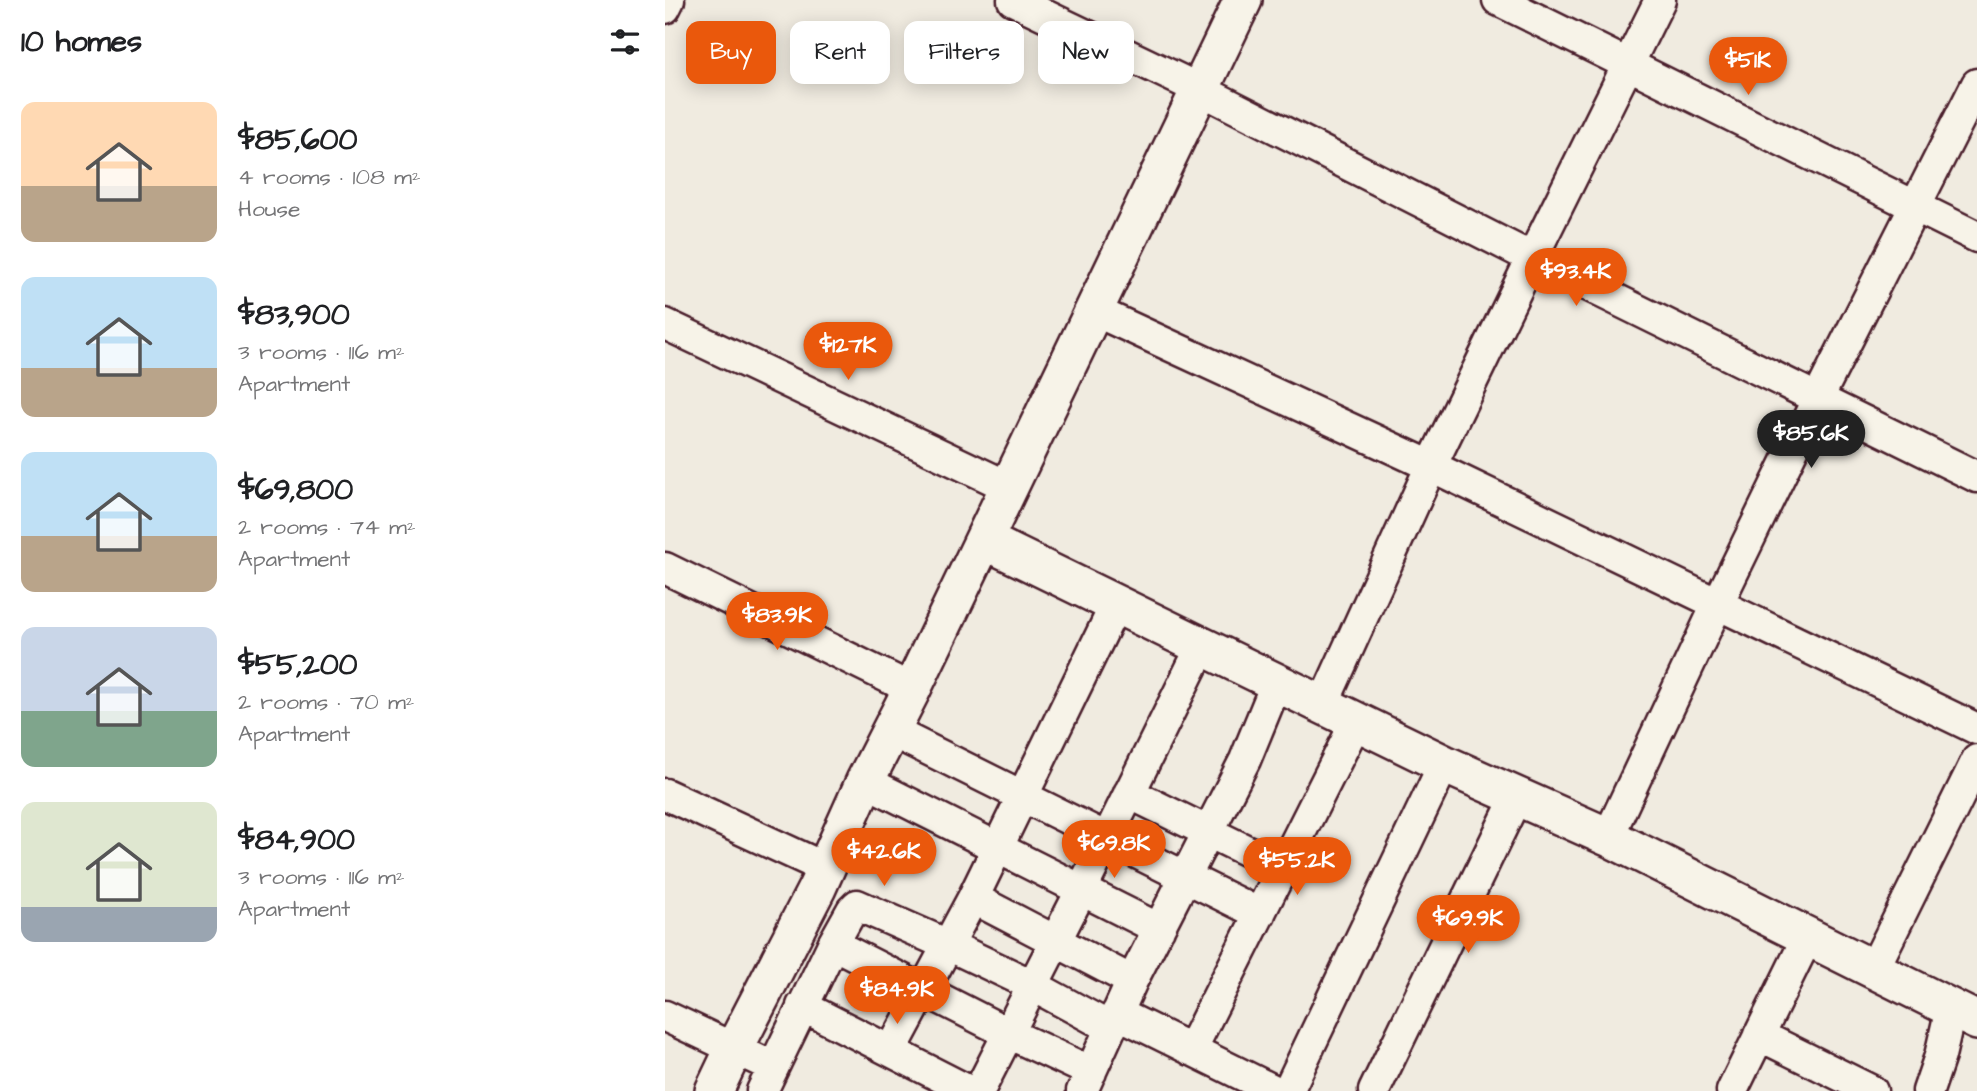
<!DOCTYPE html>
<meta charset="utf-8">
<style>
body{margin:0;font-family:"Architects Daughter",sans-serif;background:#f6f6f6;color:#202124;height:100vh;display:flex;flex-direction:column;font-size:26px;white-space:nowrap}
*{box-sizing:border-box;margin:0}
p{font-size:23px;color:#757577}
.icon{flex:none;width:38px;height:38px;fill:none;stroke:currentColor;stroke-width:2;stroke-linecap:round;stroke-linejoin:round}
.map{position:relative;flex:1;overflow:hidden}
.side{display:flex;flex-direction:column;background:#fff;width:665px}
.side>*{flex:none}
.guide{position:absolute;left:21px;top:21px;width:665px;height:63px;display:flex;gap:14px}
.price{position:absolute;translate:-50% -60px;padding:0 16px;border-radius:24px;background:#ea580c;color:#fff;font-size:23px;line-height:46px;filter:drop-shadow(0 2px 4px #0008)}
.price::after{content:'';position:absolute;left:50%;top:42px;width:21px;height:16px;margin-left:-10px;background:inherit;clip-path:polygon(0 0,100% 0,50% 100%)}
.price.current{background:#222;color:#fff}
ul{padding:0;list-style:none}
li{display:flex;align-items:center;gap:21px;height:175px;padding:0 21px}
li span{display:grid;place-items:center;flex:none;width:196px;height:140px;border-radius:14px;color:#555}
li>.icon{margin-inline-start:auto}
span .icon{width:84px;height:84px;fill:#fffc;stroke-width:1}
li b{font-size:30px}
h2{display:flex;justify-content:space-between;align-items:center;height:84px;padding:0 21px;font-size:30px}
.tag{padding:0 24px;border-radius:14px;background:#fff;box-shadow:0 4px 18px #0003;font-size:24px;line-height:63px}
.tag.current{background:#ea580c;color:#fff}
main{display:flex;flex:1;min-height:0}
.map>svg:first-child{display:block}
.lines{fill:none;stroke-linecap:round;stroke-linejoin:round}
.minor-casing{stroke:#4a1f2b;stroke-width:35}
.tertiary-casing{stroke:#4a1f2b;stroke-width:42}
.minor{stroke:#f7f3e8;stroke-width:30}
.tertiary{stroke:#f7f3e8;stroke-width:37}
</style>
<main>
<section class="side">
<h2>10 homes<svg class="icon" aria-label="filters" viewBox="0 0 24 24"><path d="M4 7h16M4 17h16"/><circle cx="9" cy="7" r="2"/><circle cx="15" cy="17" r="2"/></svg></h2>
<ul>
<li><span style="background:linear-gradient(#ffd9b3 60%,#b9a48a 0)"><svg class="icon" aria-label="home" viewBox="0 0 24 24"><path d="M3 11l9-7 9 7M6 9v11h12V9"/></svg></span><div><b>$85,600</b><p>4 rooms · 108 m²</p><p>House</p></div></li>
<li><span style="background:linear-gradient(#bfe0f5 65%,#b9a48a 0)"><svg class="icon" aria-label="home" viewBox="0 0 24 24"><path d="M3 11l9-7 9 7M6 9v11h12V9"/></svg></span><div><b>$83,900</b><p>3 rooms · 116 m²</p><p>Apartment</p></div></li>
<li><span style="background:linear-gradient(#bfe0f5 60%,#b9a48a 0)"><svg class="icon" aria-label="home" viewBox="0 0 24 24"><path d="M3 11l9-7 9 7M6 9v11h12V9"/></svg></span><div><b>$69,800</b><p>2 rooms · 74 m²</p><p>Apartment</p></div></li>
<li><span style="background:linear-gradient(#c9d6e8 60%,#7fa58c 0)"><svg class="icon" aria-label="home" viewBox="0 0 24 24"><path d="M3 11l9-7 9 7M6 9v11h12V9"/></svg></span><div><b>$55,200</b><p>2 rooms · 70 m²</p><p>Apartment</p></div></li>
<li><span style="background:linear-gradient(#dfe7d0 75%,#9aa5b1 0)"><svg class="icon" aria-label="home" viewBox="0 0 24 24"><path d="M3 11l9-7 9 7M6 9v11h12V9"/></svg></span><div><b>$84,900</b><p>3 rooms · 116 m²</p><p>Apartment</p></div></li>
</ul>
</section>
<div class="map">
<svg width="1312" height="1091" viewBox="0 0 1312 1091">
<rect width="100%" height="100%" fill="#f0ebe0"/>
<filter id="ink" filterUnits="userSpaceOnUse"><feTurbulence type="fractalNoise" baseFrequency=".0143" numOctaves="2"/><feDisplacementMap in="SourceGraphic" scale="14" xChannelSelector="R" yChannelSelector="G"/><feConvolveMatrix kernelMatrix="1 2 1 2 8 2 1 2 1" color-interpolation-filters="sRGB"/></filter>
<g filter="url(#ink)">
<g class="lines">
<g class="minor-casing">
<path id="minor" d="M 348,0 L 534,89 L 867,258 L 1312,477
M 833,0 L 1312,237
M 0,8 L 4,0
M 430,311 L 766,466 L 1312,729
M 0,324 L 344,487
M 0,568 L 247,689
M 658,704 L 766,466 L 867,258 L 995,0
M 226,731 L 595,914
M 200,781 L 494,929
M 464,793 L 617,868
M 0,794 L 162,869
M 943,837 L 1053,603 L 1153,398 L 1312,84
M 308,898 L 467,981
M 168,944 L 343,1033 L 426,1072
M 1209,968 L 1312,760
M 137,1006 L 304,1091
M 452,1013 L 610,1091
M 0,1016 L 108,1067
M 1094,1035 L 1207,1091
M 526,1050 L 692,720
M 226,1051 L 308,898 L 451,604
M 97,1091 L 168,944 L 187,910 L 192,905 L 283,945 L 367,985 L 446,1028
M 314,1091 L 417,889 L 537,646
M 417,1091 L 467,981 L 580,760 L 612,682
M 623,1091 L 779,764
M 709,1091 L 851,798
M 1067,1091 L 1143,936
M 1263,1091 L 1275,1056 L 1286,1008"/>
</g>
<g class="tertiary-casing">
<path id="tertiary" d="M 319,540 L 779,764 L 943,837 L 1312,1021
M 49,1091 L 69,1049 L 152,888 L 200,781 L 247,689 L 578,0"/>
</g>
<use href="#minor" class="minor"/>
<use href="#tertiary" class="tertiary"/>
</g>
</g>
</svg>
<b class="price" style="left:1083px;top:97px">$51K</b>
<b class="price" style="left:911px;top:308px">$93.4K</b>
<b class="price" style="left:183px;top:382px">$127K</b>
<b class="price current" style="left:1146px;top:470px">$85.6K</b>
<b class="price" style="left:112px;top:652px">$83.9K</b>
<b class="price" style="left:449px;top:880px">$69.8K</b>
<b class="price" style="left:219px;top:888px">$42.6K</b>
<b class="price" style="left:632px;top:897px">$55.2K</b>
<b class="price" style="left:803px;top:955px">$69.9K</b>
<b class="price" style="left:232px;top:1026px">$84.9K</b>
<div class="guide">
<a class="tag current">Buy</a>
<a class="tag">Rent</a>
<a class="tag">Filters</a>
<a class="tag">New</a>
</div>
</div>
</main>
